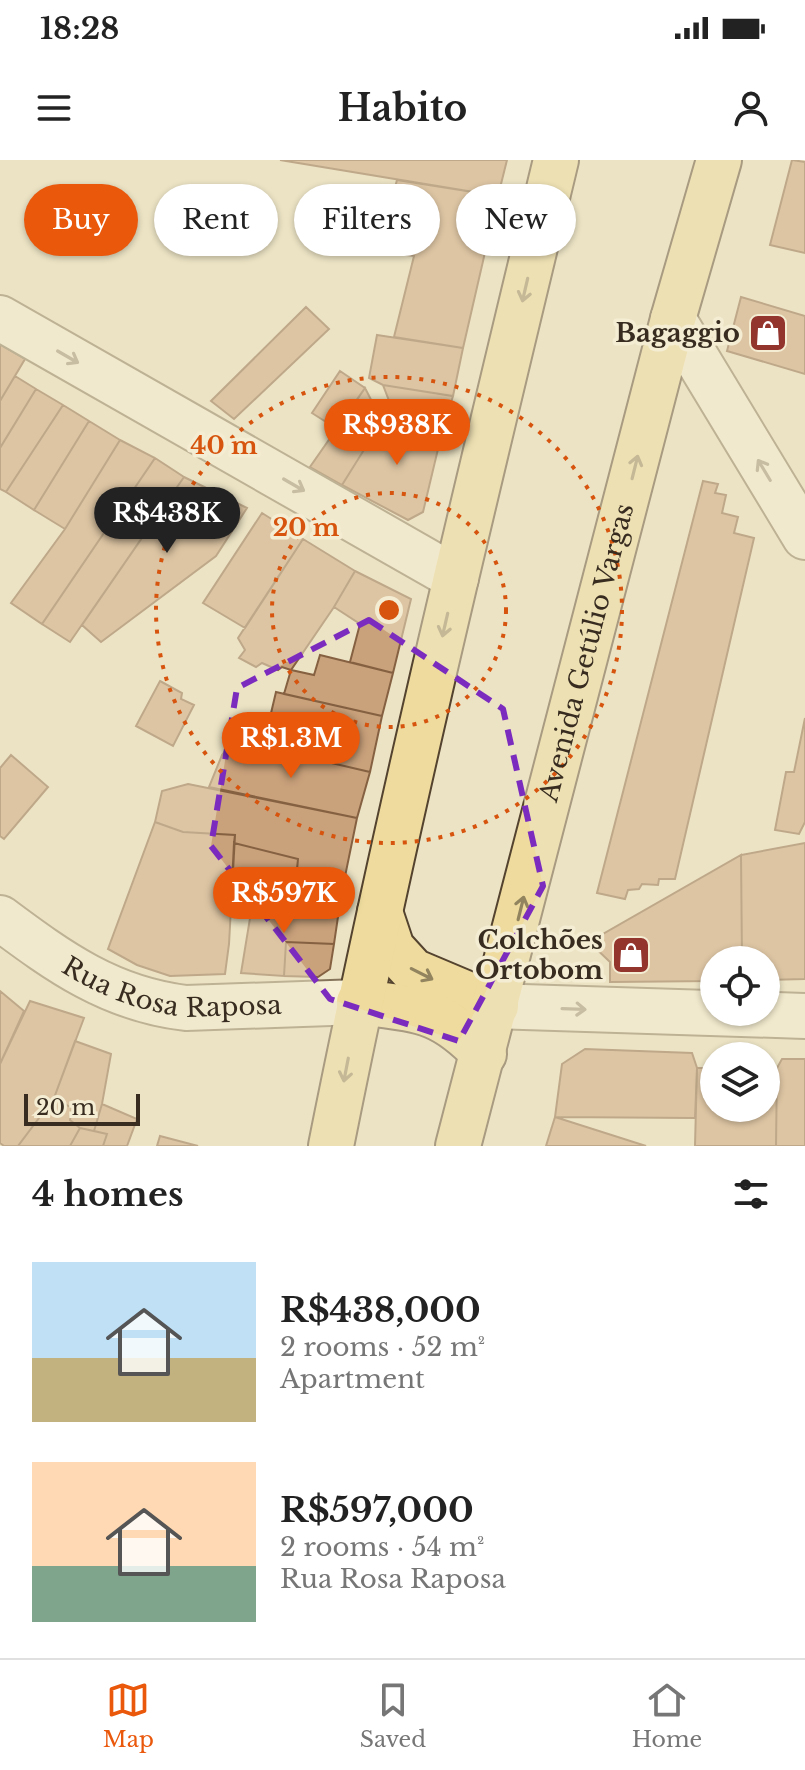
<!DOCTYPE html>
<meta charset="utf-8">
<style>
body{margin:0;font-family:"Libre Baskerville",serif;background:#f2f2f2;color:#222;height:100vh;display:flex;flex-direction:column;font-size:30px;white-space:nowrap}
*{box-sizing:border-box;margin:0}
p{font-size:26px;color:#767676}
.icon{flex:none;width:44px;height:44px;fill:none;stroke:currentColor;stroke-width:2;stroke-linecap:round;stroke-linejoin:round}
.map{position:relative;height:986px;overflow:hidden}
.drawer{display:flex;flex-direction:column;background:#fff;flex:1}
.drawer>*{flex:none}
.banner{position:absolute;left:24px;top:24px;width:758px;height:72px;display:flex;gap:16px}
.controls{position:absolute;left:700px;top:786px;display:grid;gap:16px}
.controls a{display:grid;place-items:center;width:80px;height:80px;border-radius:50%;background:#fff;box-shadow:0 2px 6px #0004;font-size:40px}
.scale{position:absolute;left:24px;bottom:20px;width:116px;box-sizing:border-box;padding-left:8px;border:4px solid #372c1f;border-top:0;font-size:22px;line-height:28px;white-space:nowrap;color:#372c1f;-webkit-text-stroke:6px #f4edd3;paint-order:stroke}
.price{position:absolute;translate:-50% -68px;padding:0 18px;border-radius:28px;background:#ea580c;color:#fff;font-size:26px;line-height:52px;filter:drop-shadow(0 2px 4px #0008)}
.price::after{content:'';position:absolute;left:50%;top:48px;width:24px;height:18px;margin-left:-12px;background:inherit;clip-path:polygon(0 0,100% 0,50% 100%)}
.price.active{background:#222;color:#fff}
ul{padding:0;list-style:none}
li{display:flex;align-items:center;gap:24px;height:200px;padding:0 32px}
li span{display:grid;place-items:center;flex:none;width:224px;height:160px;border-radius:0px;color:#555}
li>.icon{margin-inline-start:auto}
span .icon{width:96px;height:96px;fill:#fffc;stroke-width:1}
li b{font-size:34px}
h2{display:flex;justify-content:space-between;align-items:center;height:96px;padding:0 32px;font-size:34px}
.pill{padding:0 28px;border-radius:36px;background:#fff;box-shadow:0 2px 6px #0004;font-size:28px;line-height:72px}
.pill.active{background:#ea580c;color:#fff}
.status{display:flex;justify-content:space-between;align-items:center;height:56px;padding:0 40px;background:#fff;direction:ltr}
.status svg{height:22px;fill:currentColor}
header{display:flex;justify-content:space-between;align-items:center;height:104px;padding:0 32px;background:#fff;font-size:36px;font-weight:700}
.menu{display:flex;justify-content:space-around;align-items:center;height:112px;border-top:2px solid #e0e0e0;background:#fff;font-size:22px;color:#767676}
.menu a{display:grid;justify-items:center;gap:4px}
.menu .active{color:#ea580c}
.map>svg:first-child{display:block}
.building{fill:#c9a17b;stroke:#856142;stroke-width:2}
.lines{fill:none;stroke-linecap:round;stroke-linejoin:round}
.minor-casing{stroke:#86755b;stroke-width:48}
.major-casing{stroke:#54432f;stroke-width:48}
.minor{stroke:#f7f0d7;stroke-width:44}
.major{stroke:#eedb9d;stroke-width:44}
.oneway{stroke:#92845e}
.oneway2{stroke:#978e7b}
.marked{fill:none;stroke:#7b2cbf;stroke-width:6;stroke-dasharray:16 10;stroke-linejoin:round}
.ring{fill:none;stroke:#d6540e;stroke-width:4;stroke-dasharray:4 8}
.labels{text-anchor:middle;dominant-baseline:central;stroke-width:7;stroke-linejoin:round;paint-order:stroke}
.poi-label{font-size:26px;font-weight:bold;fill:#372c1f;stroke:#f4edd3;text-anchor:end}
.street-label{font-size:26px;fill:#372c1f;stroke:#f4edd3}
.centre{fill:#d6540e;stroke:#f4edd3;stroke-width:4}
.ring-label{font-size:24px;text-anchor:middle;font-weight:bold;fill:#d6540e;stroke:#f4edd3;stroke-width:7;stroke-linejoin:round;paint-order:stroke}
</style>
<div class="status"><b>18:28</b><svg viewBox="0 0 49 12"><path d="M0 12V9h3v3zM5 12V6h3v6zM10 12V3h3v9zM15 12V0h3v12zM26 1h20v11H26zM47 4h2v5h-2z"/></svg></div>
<header><svg class="icon" aria-label="menu" viewBox="0 0 24 24"><path d="M4 6h16M4 12h16M4 18h16"/></svg>Habito<svg class="icon" aria-label="person" viewBox="0 0 24 24"><circle cx="12" cy="8" r="4"/><path d="M4 21q1-7 8-7t8 7"/></svg></header>
<div class="map">
<svg width="805" height="986" viewBox="0 0 805 986">
<rect width="100%" height="100%" fill="#ece3c4"/>
<path class="building" d="M 280,0 L 507,0 L 498,36 Z
M 792,0 L 805,2 L 805,93 L 770,85 Z
M 397,20 L 498,36 L 463,188 L 394,177 L 414,96 L 378,91 Z
M 741,137 L 805,156 L 805,214 L 727,191 Z
M 306,147 L 329,169 L 234,259 L 211,241 Z
M 377,175 L 463,188 L 453,236 L 383,225 L 369,218 Z
M 0,184 L 25,199 L 0,241 Z
M 340,211 L 365,228 L 337,269 L 312,253 Z
M 15,216 L 36,229 L 0,288 L 0,241 Z
M 383,225 L 453,236 L 443,268 L 398,264 Z
M 365,228 L 382,261 L 342,325 L 310,307 Z
M 36,229 L 63,245 L 6,332 L 0,329 L 0,288 Z
M 63,245 L 89,261 L 34,350 L 6,332 Z
M 89,261 L 120,280 L 65,369 L 34,350 Z
M 382,261 L 443,268 L 423,352 L 408,360 L 342,325 Z
M 120,280 L 155,298 L 42,464 L 11,443 L 65,369 Z
M 155,298 L 184,317 L 70,482 L 42,464 Z
M 184,317 L 247,348 L 216,396 L 101,482 L 82,465 Z
M 703,321 L 718,324 L 715,333 L 726,335 L 722,353 L 738,357 L 734,373 L 754,378 L 675,719 L 659,719 L 658,725 L 642,724 L 639,729 L 628,730 L 625,739 L 597,733 Z
M 262,353 L 303,379 L 245,468 L 203,443 Z
M 303,379 L 355,411 L 334,447 L 291,510 L 282,507 L 278,510 L 262,503 L 256,507 L 239,498 L 245,490 L 238,478 Z
M 355,411 L 411,439 L 393,513 L 350,502 L 360,464 L 334,447 Z
M 320,495 L 393,513 L 382,556 L 284,534 L 291,510 L 314,515 Z
M 160,521 L 182,533 L 181,539 L 194,545 L 173,586 L 136,566 Z
M 276,532 L 382,556 L 370,612 L 263,587 Z
M 805,558 L 805,662 L 799,674 L 775,670 L 786,612 L 794,612 Z
M 229,586 L 263,587 L 370,612 L 357,658 L 209,627 L 222,595 Z
M 11,595 L 48,627 L 4,679 L 0,676 L 0,608 Z
M 188,624 L 357,658 L 341,736 L 295,732 L 298,699 L 234,683 L 235,675 L 183,672 L 155,662 L 162,631 Z
M 155,662 L 183,672 L 235,675 L 229,784 L 225,814 L 170,816 L 137,805 L 108,789 Z
M 234,683 L 298,699 L 293,747 L 263,744 L 251,752 L 231,744 Z
M 805,683 L 805,819 L 766,820 L 766,800 L 742,800 L 741,695 Z
M 741,695 L 742,800 L 714,800 L 714,821 L 610,822 L 610,802 L 589,782 Z
M 295,732 L 341,736 L 339,750 L 293,747 Z
M 263,744 L 339,750 L 334,784 L 286,782 L 284,816 L 241,813 L 251,752 Z
M 286,782 L 334,784 L 330,809 L 318,817 L 284,816 Z
M 0,831 L 24,851 L 0,904 Z
M 30,841 L 84,858 L 54,938 L 18,986 L 4,986 L 0,983 L 0,904 Z
M 75,881 L 111,894 L 102,944 L 94,971 L 80,968 L 70,960 L 72,948 L 54,938 Z
M 585,889 L 692,893 L 697,908 L 695,958 L 555,957 L 562,904 Z
M 782,899 L 805,899 L 805,986 L 776,986 L 777,908 Z
M 697,908 L 714,908 L 714,948 L 766,948 L 766,908 L 777,908 L 776,986 L 695,986 Z
M 54,938 L 72,948 L 70,960 L 80,968 L 70,986 L 18,986 Z
M 102,944 L 137,959 L 127,986 L 103,986 L 107,974 L 94,971 Z
M 555,957 L 646,986 L 546,986 Z
M 80,968 L 107,974 L 103,986 L 70,986 Z
M 160,976 L 198,986 L 157,986 Z"/>
<g class="lines">
<g class="minor-casing">
<g id="minor">
<path d="M 0,158 L 456,418"/>
<path d="M 673,159 L 805,377"/>
<path id="s1" d="M 0,758 C 59,802 110,839 186,848 L 359,842"/>
<path d="M 496,846 L 805,856"/>
</g>
</g>
<g class="major-casing">
<g id="major">
<path d="M 380,752 L 392,788 L 413,811 L 496,846"/>
<path d="M 359,842 C 419,850 440,848 484,894"/>
<path d="M 331,986 C 397,655 477,328 556,0"/>
<path id="s2" d="M 458,986 L 673,159 L 719,0"/>
</g>
</g>
<use href="#minor" class="minor"/>
<use href="#major" class="major"/>
</g>
<defs><path id="oneway-shaft" d="M-6 0H5M1.5-3L5.5 0L1.5 3" fill="none" stroke-width="1.6" stroke-linecap="round" stroke-linejoin="round" transform="scale(2)"/></defs>
<g class="oneway">
<use href="#oneway-shaft" transform="translate(525 130) rotate(103)"/>
<use href="#oneway-shaft" transform="translate(635 307) rotate(-76)"/>
<use href="#oneway-shaft" transform="translate(445 465) rotate(103)"/>
<use href="#oneway-shaft" transform="translate(521 748) rotate(-76)"/>
<use href="#oneway-shaft" transform="translate(422 814) rotate(27)"/>
<use href="#oneway-shaft" transform="translate(346 910) rotate(101)"/>
</g>
<g class="oneway2">
<use href="#oneway-shaft" transform="translate(68 197) rotate(30)"/>
<use href="#oneway-shaft" transform="translate(764 310) rotate(-121)"/>
<use href="#oneway-shaft" transform="translate(294 325) rotate(30)"/>
<use href="#oneway-shaft" transform="translate(574 849) rotate(2)"/>
</g>
<path d="M0 0H805V986H0ZM 369,460 L 503,549 L 543,726 L 459,881 L 330,839 L 211,686 L 237,528 Z" fill="#ece3c4" fill-opacity=".55" fill-rule="evenodd"/>
<path class="marked" d="M 369,460 L 503,549 L 543,726 L 459,881 L 330,839 L 211,686 L 237,528 Z"/>
<g class="ring">
<circle cx="389" cy="450" r="117"/>
<circle cx="389" cy="450" r="233"/>
</g>
<defs>
<g id="shop-square" transform="scale(2)"><rect x="-9" y="-9" width="18" height="18" rx="4" fill="#93342d" stroke="#f4edd3"/><path d="M-5-2.5h2.3a2.7 3.5 0 0 1 5.4 0H5L5.5 6h-11ZM-1.5-2.5h3a1.5 2.3 0 0 0-3 0Z" fill="#fff"/></g>
</defs>
<g fill-rule="evenodd">
<use href="#shop-square" x="768" y="173"/>
<use href="#shop-square" x="631" y="795"/>
</g>
<g class="labels">
<g class="poi-label">
<text x="740" y="173">Bagaggio</text>
<text x="603" y="780">Colchões<tspan x="603" dy="30">Ortobom</tspan></text>
</g>
<g class="street-label">
<text stroke="none"><textPath href="#s2" startOffset="510">Avenida Getúlio Vargas</textPath></text>
<text stroke="none"><textPath href="#s1" startOffset="192">Rua Rosa Raposa</textPath></text>
</g>
</g>
<circle cx="389" cy="450" r="12" class="centre"/>
<g class="ring-label">
<text x="224" y="294">40 m</text>
<text x="306" y="376">20 m</text>
</g>
</svg>
<div class="controls">
<a><svg class="icon" aria-label="locate" viewBox="0 0 24 24"><circle cx="12" cy="12" r="6"/><path d="M12 2v4M12 18v4M2 12h4M18 12h4"/></svg></a>
<a><svg class="icon" aria-label="layers" viewBox="0 0 24 24"><path d="M12 4l9 5-9 5-9-5zM3 14l9 5 9-5"/></svg></a>
</div>
<div class="scale">20 m</div>
<b class="price" style="left:397px;top:307px">R$938K</b>
<b class="price active" style="left:167px;top:395px">R$438K</b>
<b class="price" style="left:291px;top:620px">R$1.3M</b>
<b class="price" style="left:284px;top:775px">R$597K</b>
<div class="banner">
<a class="pill active">Buy</a>
<a class="pill">Rent</a>
<a class="pill">Filters</a>
<a class="pill">New</a>
</div>
</div>
<section class="drawer">
<h2>4 homes<svg class="icon" aria-label="filters" viewBox="0 0 24 24"><path d="M4 7h16M4 17h16"/><circle cx="9" cy="7" r="2"/><circle cx="15" cy="17" r="2"/></svg></h2>
<ul>
<li><span style="background:linear-gradient(#bfe0f5 60%,#c2b280 0)"><svg class="icon" aria-label="home" viewBox="0 0 24 24"><path d="M3 11l9-7 9 7M6 9v11h12V9"/></svg></span><div><b>R$438,000</b><p>2 rooms · 52 m²</p><p>Apartment</p></div></li>
<li><span style="background:linear-gradient(#ffd9b3 65%,#7fa58c 0)"><svg class="icon" aria-label="home" viewBox="0 0 24 24"><path d="M3 11l9-7 9 7M6 9v11h12V9"/></svg></span><div><b>R$597,000</b><p>2 rooms · 54 m²</p><p>Rua Rosa Raposa</p></div></li>
</ul>
</section>
<nav class="menu">
<a class="active"><svg class="icon" aria-label="map" viewBox="0 0 24 24"><path d="M3 6l6-2 6 2 6-2v14l-6 2-6-2-6 2zM9 4v14M15 6v14"/></svg>Map</a>
<a><svg class="icon" aria-label="saved" viewBox="0 0 24 24"><path d="M7 4h10v16l-5-4-5 4z"/></svg>Saved</a>
<a><svg class="icon" aria-label="home" viewBox="0 0 24 24"><path d="M3 11l9-7 9 7M6 9v11h12V9"/></svg>Home</a>
</nav>
